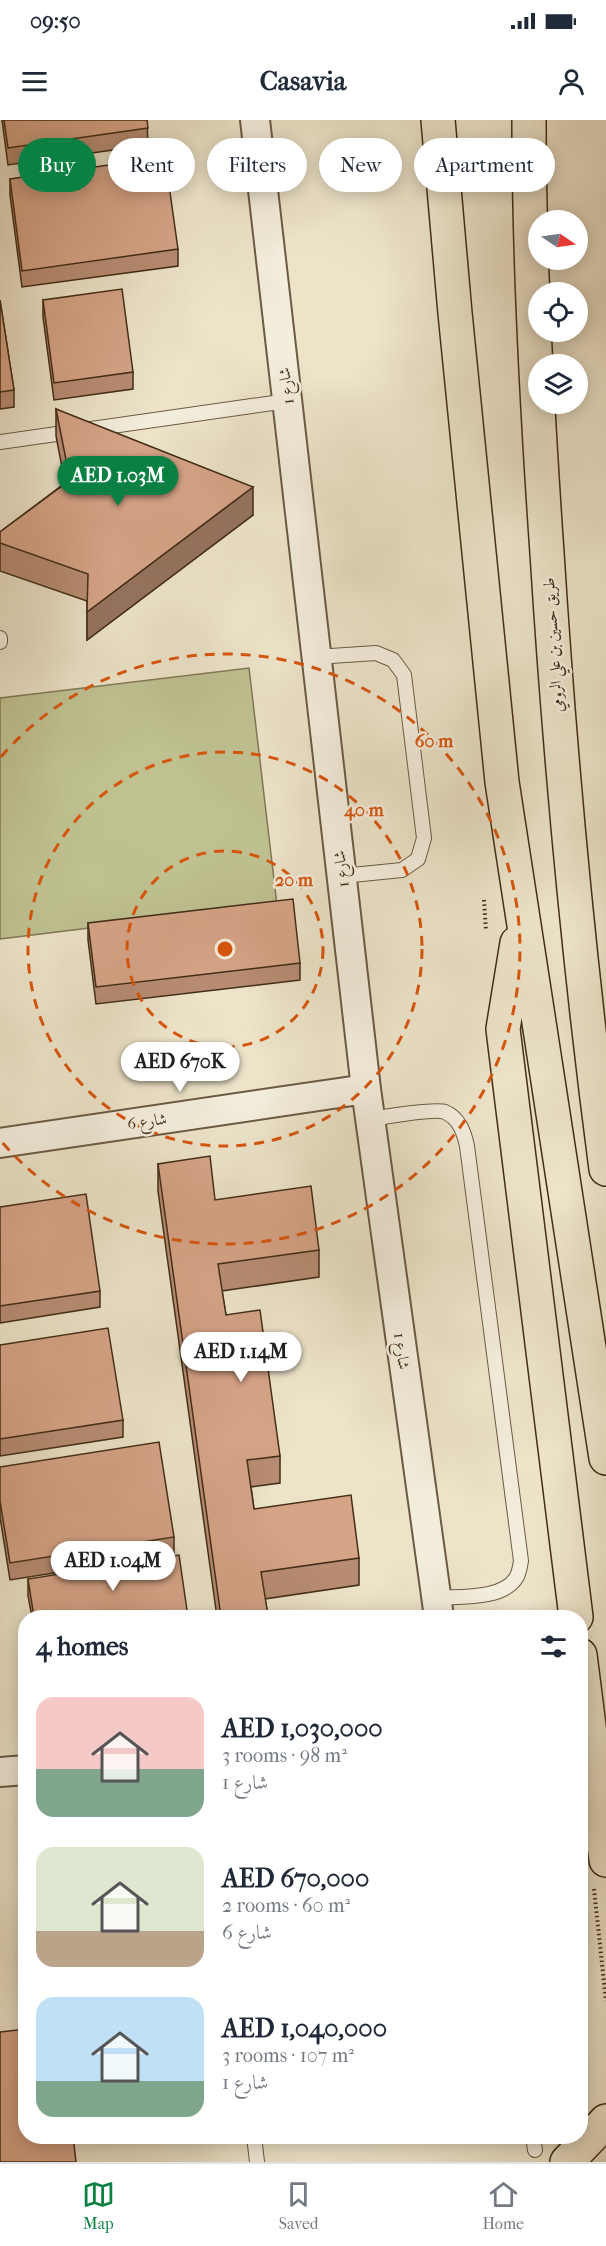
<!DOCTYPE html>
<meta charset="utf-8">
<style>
body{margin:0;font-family:"IM FELL French Canon",Amiri,serif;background:#f6f6f7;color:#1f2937;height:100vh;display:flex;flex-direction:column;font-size:22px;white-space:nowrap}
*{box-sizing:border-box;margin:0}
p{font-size:20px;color:#747a83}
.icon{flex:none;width:33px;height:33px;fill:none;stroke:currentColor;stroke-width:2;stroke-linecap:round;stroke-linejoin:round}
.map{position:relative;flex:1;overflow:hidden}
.side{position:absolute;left:18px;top:1490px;width:570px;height:534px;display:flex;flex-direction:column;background:#fff;border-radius:24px;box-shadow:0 3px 15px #0003}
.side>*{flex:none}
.hud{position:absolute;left:18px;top:18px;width:570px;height:54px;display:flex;gap:12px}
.needle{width:39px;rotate:103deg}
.controls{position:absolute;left:528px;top:90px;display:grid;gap:12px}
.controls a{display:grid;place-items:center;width:60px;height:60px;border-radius:50%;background:#fff;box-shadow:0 3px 15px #0003;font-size:30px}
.price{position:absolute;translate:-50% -51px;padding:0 14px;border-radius:21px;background:#fff;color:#222;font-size:20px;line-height:39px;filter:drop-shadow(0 2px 3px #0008)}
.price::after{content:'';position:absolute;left:50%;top:36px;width:18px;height:14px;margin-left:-9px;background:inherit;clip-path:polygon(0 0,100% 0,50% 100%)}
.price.active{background:#0b8043;color:#fff}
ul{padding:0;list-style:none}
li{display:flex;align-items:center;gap:18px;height:150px;padding:0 18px}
li span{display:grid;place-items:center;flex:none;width:168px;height:120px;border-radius:18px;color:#555}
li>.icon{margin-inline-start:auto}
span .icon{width:72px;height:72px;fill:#fffc;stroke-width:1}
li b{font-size:26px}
h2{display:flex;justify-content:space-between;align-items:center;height:72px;padding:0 18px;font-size:26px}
.chip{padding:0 21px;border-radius:27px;background:#fff;box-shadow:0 3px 15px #0003;font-size:21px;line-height:54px}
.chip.active{background:#0b8043;color:#fff}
.status{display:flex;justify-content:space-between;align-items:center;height:42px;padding:0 30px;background:#fff;direction:ltr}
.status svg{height:16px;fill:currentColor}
header{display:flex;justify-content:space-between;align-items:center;height:78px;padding:0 18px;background:#fff;font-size:27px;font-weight:700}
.dock{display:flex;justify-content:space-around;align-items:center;height:84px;border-top:2px solid #e0e1e3;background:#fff;font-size:16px;color:#747a83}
.dock a{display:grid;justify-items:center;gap:3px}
.dock .active{color:#0b8043}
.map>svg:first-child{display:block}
.green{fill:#bfc191;stroke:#807754;stroke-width:1.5}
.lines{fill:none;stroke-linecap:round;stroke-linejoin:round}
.lane-casing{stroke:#6c5a44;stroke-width:16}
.street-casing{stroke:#6c5a44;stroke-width:32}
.highway-casing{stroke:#422d17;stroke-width:36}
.path{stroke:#422d17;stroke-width:4;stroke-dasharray:1.5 3;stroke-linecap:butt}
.lane{stroke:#f3eddc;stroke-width:14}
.street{stroke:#f3eddc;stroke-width:28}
.highway{stroke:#ece3c9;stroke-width:33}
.wall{fill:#b78c73;stroke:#422d17;stroke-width:1.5}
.shaded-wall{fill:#95725e;stroke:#422d17;stroke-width:1.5}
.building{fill:#d5a386;stroke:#422d17;stroke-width:1.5}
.ring{fill:none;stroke:#d7550d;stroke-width:3;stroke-dasharray:10 8}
.labels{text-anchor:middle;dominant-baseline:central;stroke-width:5;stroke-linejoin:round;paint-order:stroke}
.street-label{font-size:16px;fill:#422d17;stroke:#f3eddc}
.centre{fill:#d7550d;stroke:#f3eddc;stroke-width:3}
.ring-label{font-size:18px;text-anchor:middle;font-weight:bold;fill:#d7550d;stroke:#f3eddc;stroke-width:5;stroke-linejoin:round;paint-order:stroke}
</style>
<div class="status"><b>09:50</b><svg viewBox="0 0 49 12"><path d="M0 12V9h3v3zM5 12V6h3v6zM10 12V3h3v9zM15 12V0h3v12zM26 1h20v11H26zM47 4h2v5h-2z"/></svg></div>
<header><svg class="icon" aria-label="menu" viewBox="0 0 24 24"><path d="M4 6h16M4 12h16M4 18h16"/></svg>Casavia<svg class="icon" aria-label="person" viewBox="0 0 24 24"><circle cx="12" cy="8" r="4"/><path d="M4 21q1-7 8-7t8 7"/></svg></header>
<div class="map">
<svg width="606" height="2042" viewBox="0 0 606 2042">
<rect width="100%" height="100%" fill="#ece3c9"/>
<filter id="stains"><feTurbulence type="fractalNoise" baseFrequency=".00333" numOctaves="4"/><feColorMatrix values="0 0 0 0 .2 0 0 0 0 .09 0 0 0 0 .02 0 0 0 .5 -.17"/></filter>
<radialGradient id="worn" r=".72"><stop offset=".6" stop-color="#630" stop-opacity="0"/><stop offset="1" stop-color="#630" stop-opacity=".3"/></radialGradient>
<path class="green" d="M 249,548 L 277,785 L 0,819 L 0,578 Z"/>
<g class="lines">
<g class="lane-casing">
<path id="lane" d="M 0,322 L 287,281
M 0,518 L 0,522
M 316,537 L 376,533 L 393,540 L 404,555 L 424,718 L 418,739 L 402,750 L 342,756
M 370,999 C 383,997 436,988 445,992 C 459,998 464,1012 467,1026 L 521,1441 C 520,1446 519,1454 516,1458 C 502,1480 459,1476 436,1478
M 254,2016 L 257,2042
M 533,2016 L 535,2030"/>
</g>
<g class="street-casing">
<path id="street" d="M 255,0 L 366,969 L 439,1497
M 0,1023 L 366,969
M 0,1652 L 26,1650"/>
</g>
<g class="highway-casing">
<path id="highway" d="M 438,0 L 455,193 L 502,662 L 606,1338
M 529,0 C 529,145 537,289 547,433 C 560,639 579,844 606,1049
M 517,823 L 503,909 L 576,1497
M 580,1535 L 606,1740
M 567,2042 L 606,2001"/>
</g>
<path class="path" d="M 484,780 L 486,811
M 594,1769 L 606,1881"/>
<use href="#lane" class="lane"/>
<use href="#street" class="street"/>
<use href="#highway" class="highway"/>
</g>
<path class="wall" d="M 2,0 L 147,0 L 148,25 L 8,45 Z
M 10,59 L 178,129 L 178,146 L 22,167 L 10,75 Z
M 0,180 L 14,270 L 14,287 L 0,289 Z
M 43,180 L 133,252 L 133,269 L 54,280 L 43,197 Z
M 56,289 L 253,395 L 87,520 L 87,481 L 0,451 L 0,412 L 65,363 L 56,316 Z
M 88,803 L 300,843 L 300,860 L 96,884 L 88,820 Z
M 158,1044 L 215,1080 L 319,1130 L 319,1157 L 222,1171 L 226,1195 L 280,1336 L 280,1363 L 251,1367 L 254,1389 L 359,1438 L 359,1465 L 265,1479 L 268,1497 L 217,1497 L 158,1071 Z
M 0,1087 L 100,1171 L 100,1187 L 0,1203 Z
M 0,1225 L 123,1300 L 123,1317 L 0,1336 Z
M 0,1347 L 174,1417 L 174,1434 L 10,1460 L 0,1397 Z
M 28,1459 L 188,1497 L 32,1497 L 28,1476 Z"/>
<path class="shaded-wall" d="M 253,367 L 253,395 L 87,520 L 87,492 Z"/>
<path class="building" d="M 4,0 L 147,0 L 148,8 L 8,28 Z
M 165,37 L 178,129 L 22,151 L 10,59 Z
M 122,169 L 133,252 L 54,263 L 43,180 Z
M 0,180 L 14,270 L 0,272 Z
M 56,289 L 253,367 L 87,492 L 88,454 L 0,423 L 0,412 L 70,360 Z
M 293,779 L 300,843 L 96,867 L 88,803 Z
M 210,1036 L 215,1080 L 311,1066 L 319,1130 L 218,1144 L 226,1195 L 260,1190 L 280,1336 L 247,1340 L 254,1389 L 351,1375 L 359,1438 L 261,1452 L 268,1495 L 252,1497 L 221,1497 L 158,1044 Z
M 86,1074 L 100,1171 L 0,1186 L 0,1087 Z
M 108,1208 L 123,1300 L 0,1319 L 0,1225 Z
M 159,1322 L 174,1417 L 10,1443 L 0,1381 L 0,1347 Z
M 179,1435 L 188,1497 L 34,1497 L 28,1459 Z
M 26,1909 L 26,2016 L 73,2016 L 76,2042 L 0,2042 L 0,1912 Z"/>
<g class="ring">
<circle cx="225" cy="829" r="98"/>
<circle cx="225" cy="829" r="197"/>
<path d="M1 637A295 295 0 1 1 1 1021"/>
</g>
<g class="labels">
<g class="street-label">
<text transform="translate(286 266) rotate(-97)">شارع 1</text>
<text transform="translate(553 525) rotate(-94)">طريق حسين بن علي الرومي</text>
<text transform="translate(341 749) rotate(-97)">شارع 1</text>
<text transform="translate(147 1001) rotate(-8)">شارع 6</text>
<text transform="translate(402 1231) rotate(82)">شارع 1</text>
</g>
</g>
<circle cx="225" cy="829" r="9" class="centre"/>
<g class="ring-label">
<text x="434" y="627">60 m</text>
<text x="364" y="696">40 m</text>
<text x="294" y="766">20 m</text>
</g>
<rect width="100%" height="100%" filter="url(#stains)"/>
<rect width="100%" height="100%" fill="url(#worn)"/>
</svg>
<div class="controls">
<a><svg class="needle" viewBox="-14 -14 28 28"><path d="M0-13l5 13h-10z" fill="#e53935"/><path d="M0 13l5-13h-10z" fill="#747a83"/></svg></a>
<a><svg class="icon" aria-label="locate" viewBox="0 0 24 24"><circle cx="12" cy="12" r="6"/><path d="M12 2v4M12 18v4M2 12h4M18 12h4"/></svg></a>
<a><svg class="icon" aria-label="layers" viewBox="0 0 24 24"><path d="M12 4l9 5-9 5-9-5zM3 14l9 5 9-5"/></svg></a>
</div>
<b class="price active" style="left:118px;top:387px">AED 1.03M</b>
<b class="price" style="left:180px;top:973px">AED 670K</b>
<b class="price" style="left:241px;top:1263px">AED 1.14M</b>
<b class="price" style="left:113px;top:1472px">AED 1.04M</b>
<div class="hud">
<a class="chip active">Buy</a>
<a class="chip">Rent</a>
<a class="chip">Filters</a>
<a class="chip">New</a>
<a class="chip">Apartment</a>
</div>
<section class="side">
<h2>4 homes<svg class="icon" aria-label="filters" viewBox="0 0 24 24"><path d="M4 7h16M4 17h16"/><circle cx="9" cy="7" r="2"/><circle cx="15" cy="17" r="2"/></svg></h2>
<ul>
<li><span style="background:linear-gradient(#f6c9c9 60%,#7fa58c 0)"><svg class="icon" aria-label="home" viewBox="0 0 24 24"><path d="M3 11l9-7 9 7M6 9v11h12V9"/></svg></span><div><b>AED 1,030,000</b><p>3 rooms · 98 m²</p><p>شارع 1</p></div></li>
<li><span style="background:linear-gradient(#dfe7d0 70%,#b9a48a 0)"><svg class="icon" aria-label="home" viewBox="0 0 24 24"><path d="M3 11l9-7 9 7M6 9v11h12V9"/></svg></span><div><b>AED 670,000</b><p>2 rooms · 60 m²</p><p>شارع 6</p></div></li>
<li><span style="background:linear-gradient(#bfe0f5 70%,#7fa58c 0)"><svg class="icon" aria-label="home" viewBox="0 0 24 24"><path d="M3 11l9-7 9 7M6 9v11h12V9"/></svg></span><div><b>AED 1,040,000</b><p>3 rooms · 107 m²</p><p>شارع 1</p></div></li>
</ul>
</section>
</div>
<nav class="dock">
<a class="active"><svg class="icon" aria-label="map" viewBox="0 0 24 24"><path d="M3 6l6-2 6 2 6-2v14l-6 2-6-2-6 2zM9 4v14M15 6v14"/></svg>Map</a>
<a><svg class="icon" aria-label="saved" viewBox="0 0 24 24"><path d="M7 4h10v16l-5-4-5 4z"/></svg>Saved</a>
<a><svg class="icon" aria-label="home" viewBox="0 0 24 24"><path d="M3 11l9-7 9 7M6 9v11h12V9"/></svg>Home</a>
</nav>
